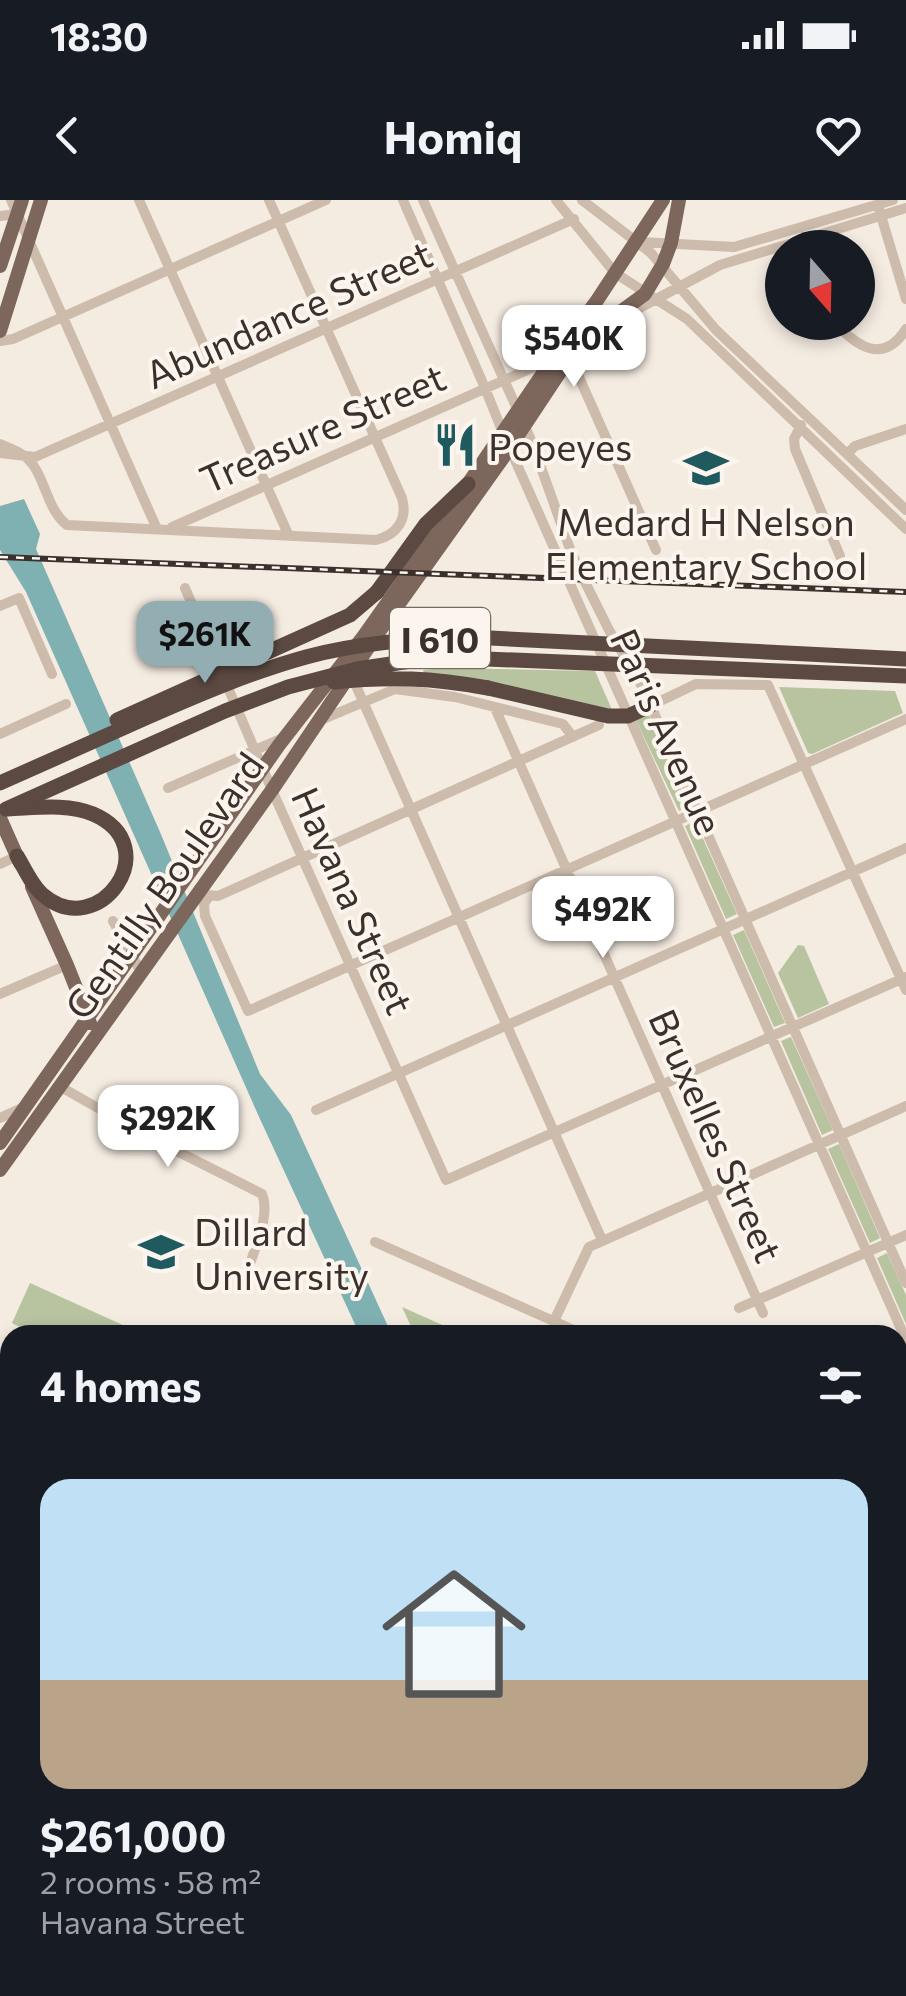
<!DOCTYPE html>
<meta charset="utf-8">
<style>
body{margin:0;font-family:Commissioner,sans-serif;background:#242831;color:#f1f3f6;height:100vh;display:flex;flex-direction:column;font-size:38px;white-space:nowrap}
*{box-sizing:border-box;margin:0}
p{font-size:32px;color:#9ea1a6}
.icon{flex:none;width:55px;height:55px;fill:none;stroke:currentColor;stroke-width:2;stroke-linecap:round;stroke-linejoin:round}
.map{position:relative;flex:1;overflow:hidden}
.details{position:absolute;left:0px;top:1125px;width:908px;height:672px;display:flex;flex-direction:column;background:#171b24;border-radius:30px 30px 0 0;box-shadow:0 5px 15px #0003}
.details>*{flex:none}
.needle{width:65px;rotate:160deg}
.fabs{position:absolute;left:765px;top:30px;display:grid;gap:20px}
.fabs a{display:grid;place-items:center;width:110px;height:110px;border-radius:50%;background:#171b24;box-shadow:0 5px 15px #0003;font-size:50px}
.price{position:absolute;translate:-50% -85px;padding:0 22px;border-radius:20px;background:#fff;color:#222;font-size:32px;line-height:65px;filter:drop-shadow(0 2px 5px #0008)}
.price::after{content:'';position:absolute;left:50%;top:60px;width:30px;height:22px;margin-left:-15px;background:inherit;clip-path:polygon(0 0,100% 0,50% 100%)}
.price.active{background:#92aeb2;color:#111}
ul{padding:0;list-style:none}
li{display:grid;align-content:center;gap:20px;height:530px;padding:0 40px}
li+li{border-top:2px solid #363941}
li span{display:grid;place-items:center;height:310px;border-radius:30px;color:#555}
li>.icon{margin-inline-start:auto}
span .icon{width:180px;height:180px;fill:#fffc;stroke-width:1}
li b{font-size:42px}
h2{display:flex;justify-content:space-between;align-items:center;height:120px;padding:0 40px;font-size:42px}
.status{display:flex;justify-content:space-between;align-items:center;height:70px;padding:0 50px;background:#171b24;direction:ltr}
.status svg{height:28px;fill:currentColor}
header{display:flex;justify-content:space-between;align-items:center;height:130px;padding:0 40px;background:#171b24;font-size:45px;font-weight:700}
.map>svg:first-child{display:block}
.green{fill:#b8c4a0}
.water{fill:#7fb0b2}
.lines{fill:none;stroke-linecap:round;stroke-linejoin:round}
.minor{stroke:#cdbbac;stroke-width:10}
.major{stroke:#7d675c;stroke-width:14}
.highway{stroke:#5c4a42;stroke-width:15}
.rail-casing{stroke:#3b302b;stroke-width:6}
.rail{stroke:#fbf5ee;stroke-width:2.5;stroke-dasharray:8;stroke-linecap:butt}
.highway-bridge{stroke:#5c4a42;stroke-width:15}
.labels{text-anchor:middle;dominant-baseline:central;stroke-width:8;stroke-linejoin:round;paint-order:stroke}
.shield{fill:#fbf5ee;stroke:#756b66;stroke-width:2.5}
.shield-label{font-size:35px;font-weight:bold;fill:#3b302b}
.street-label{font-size:38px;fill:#3b302b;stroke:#fbf5ee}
.poi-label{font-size:38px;fill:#3b302b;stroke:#fbf5ee;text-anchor:start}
</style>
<div class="status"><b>18:30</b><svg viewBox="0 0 49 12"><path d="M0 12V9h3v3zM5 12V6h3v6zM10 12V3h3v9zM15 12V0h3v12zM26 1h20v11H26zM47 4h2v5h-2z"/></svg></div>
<header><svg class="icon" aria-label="back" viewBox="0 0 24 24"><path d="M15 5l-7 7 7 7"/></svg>Homiq<svg class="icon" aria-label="heart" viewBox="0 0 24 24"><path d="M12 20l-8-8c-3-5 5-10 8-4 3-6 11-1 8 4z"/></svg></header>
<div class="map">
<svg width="906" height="1796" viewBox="0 0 906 1796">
<rect width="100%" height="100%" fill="#f4ebe1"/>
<path class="green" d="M 446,468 L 595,471 L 613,512 L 424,474 L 423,470 Z
M 779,487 L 895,491 L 903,513 L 812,554 L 808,553 Z
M 648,513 L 689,607 L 679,611 L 635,518 Z
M 695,621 L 737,714 L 726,719 L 685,626 Z
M 744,730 L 785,823 L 774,827 L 733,735 Z
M 798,745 L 804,746 L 829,804 L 798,818 L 778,773 Z
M 791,837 L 833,930 L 822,935 L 781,841 Z
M 839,944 L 880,1038 L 870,1043 L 828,949 Z
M 887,1053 L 906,1095 L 906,1124 L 877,1058 Z
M 30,1083 L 145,1135 L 35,1135 L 12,1123 Z
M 402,1107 L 465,1135 L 415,1135 Z
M 0,1522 L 10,1527 L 10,1666 L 0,1661 Z
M 898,1611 L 906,1631 L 906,1709 L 898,1690 Z"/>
<path class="water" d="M 24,299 L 40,334 L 36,349 L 160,632 L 260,874 L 291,915 L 392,1135 L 360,1135 L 260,919 L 26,392 L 0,350 L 0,306 Z"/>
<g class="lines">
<path class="minor" d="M 11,0 L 157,329
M 139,0 L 288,334
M 403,0 L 485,188 L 503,233 L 906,1140
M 423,0 L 532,242 L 570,349 L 584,380 L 609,430 L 643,488 L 906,1083
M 556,0 L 615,73 L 687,119 L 906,329
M 582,0 L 651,53 L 716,130 L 906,310
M 879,9 L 906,99
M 0,16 L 17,14
M 641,42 L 734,47 L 893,0
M 619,119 L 720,65 L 906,8
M 833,122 C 856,144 882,167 906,129
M 0,141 L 13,139 L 326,0
M 570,157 L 656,350
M 801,225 L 794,239 L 795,249 L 840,356
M 0,244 C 7,247 16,250 23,255 C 46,271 44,307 67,325 L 376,340 C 397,335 408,319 402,298 L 269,0
M 0,253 L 35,257 L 574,19
M 847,254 L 855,246 L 906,229
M 172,327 L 534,167 L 550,171
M 185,388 L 272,590 L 446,980 L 906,777
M 0,406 L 19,398 L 52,474
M 353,479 L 602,1040
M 650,506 L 696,484 L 768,485 L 906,790
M 495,508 L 763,1113
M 321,520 L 395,489 L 455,497 L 563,524 L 573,537
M 0,534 L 66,504
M 168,588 L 285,537
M 0,664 L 17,656
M 207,695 L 218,696 L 599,525
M 209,696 L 204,704 L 205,716 L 248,811 L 906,519
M 113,721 L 141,772
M 0,794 L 67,765
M 61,887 L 147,936 L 262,994 C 270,1014 257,1042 251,1061
M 316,910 L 906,648
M 0,918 L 24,907
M 375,1042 L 585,1135
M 739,1108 L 906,1035
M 554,1121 L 589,1047 L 906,906
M 898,1169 L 906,1165
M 898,1271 L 906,1274
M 898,1371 L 906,1376
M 0,1485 L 10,1491
M 898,1502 L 906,1498
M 898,1513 L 906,1533
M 0,1670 L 10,1675
M 0,1697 L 10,1693
M 0,1775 L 9,1796
M 120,1788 L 124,1796
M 142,1788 L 146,1796
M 347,1788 L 364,1796
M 554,1788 L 571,1796
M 71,1796 L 90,1788
M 319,1796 L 324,1788
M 486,1796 L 490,1788"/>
<path class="major" d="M 0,66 L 22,0
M 0,131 L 41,0
M 0,618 L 20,663
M 32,687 L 67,765 L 90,823
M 0,943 L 279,545 L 363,437 L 463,296 L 468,284 L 546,169 L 596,102 L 663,0
M 0,970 L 272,590 L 376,436 L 505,255 L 570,157 L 593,132 L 645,94 L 663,64 L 671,43 L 679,0"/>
<path class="highway" d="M 377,392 L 426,324 L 468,284
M 488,488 L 608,516 L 628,516 L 650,506
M 8,609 C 35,608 67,603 93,614 C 168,646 99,743 43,695 C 32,686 25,669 17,656"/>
<g class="rail-casing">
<path id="rail" d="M 0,357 L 906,392"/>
</g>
<use href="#rail" class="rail"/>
<path class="highway-bridge" d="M 334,482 C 390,476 433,478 488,488
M 117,520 L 350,415 L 377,392
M 0,583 C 49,561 99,539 148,517 C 200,494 252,472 306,457 C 367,441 428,437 490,438 L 906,459
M 6,609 L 225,511 L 288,487 L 357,469 L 411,461 L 462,458 L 906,476"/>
</g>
<defs>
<g id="restaurant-bare" transform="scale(3.45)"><path d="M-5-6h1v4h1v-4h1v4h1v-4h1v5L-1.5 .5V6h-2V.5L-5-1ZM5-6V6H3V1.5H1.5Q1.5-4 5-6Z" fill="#1f5a5e" stroke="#fbf5ee" stroke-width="2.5" paint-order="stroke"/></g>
<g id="school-bare" transform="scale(3.45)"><path d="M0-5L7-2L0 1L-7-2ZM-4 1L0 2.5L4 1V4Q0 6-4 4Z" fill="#1f5a5e" stroke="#fbf5ee" stroke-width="2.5" paint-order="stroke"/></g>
<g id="university-bare" transform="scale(3.45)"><path d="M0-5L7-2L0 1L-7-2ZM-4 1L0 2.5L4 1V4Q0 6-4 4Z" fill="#1f5a5e" stroke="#fbf5ee" stroke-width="2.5" paint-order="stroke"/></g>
</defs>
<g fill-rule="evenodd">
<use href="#restaurant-bare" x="455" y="245"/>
<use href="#school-bare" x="706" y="268"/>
<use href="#university-bare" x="161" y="1052"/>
</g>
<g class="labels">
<rect class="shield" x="390" y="408" width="100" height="60" rx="8"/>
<g class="shield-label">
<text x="440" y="438">I 610</text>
</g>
<g class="street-label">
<text transform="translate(288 113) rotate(-24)">Abundance Street</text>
<text transform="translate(322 227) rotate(-24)">Treasure Street</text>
<text transform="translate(668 531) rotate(66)">Paris Avenue</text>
<text transform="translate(163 685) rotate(-55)">Gentilly Boulevard</text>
<text transform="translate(354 700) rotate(66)">Havana Street</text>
<text transform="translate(717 935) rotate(66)">Bruxelles Street</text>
</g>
<g class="poi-label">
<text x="488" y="245">Popeyes</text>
<text x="706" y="320" text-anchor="middle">Medard H Nelson<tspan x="706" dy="44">Elementary School</tspan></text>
<text x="194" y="1030">Dillard<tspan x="194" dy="44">University</tspan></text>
</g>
</g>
</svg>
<div class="fabs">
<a><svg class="needle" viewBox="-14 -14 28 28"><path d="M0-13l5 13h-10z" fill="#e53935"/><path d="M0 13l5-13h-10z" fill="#9ea1a6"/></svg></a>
</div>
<b class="price" style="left:574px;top:190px">$540K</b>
<b class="price active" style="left:205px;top:486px">$261K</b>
<b class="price" style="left:603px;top:761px">$492K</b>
<b class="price" style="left:168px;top:970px">$292K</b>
<section class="details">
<h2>4 homes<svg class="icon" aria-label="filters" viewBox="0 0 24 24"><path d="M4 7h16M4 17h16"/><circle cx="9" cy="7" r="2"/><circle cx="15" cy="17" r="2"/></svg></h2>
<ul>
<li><span style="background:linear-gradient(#bfe0f5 65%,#b9a48a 0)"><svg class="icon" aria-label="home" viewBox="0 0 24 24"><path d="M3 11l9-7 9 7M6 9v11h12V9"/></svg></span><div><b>$261,000</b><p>2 rooms · 58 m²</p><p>Havana Street</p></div></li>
</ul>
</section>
</div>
